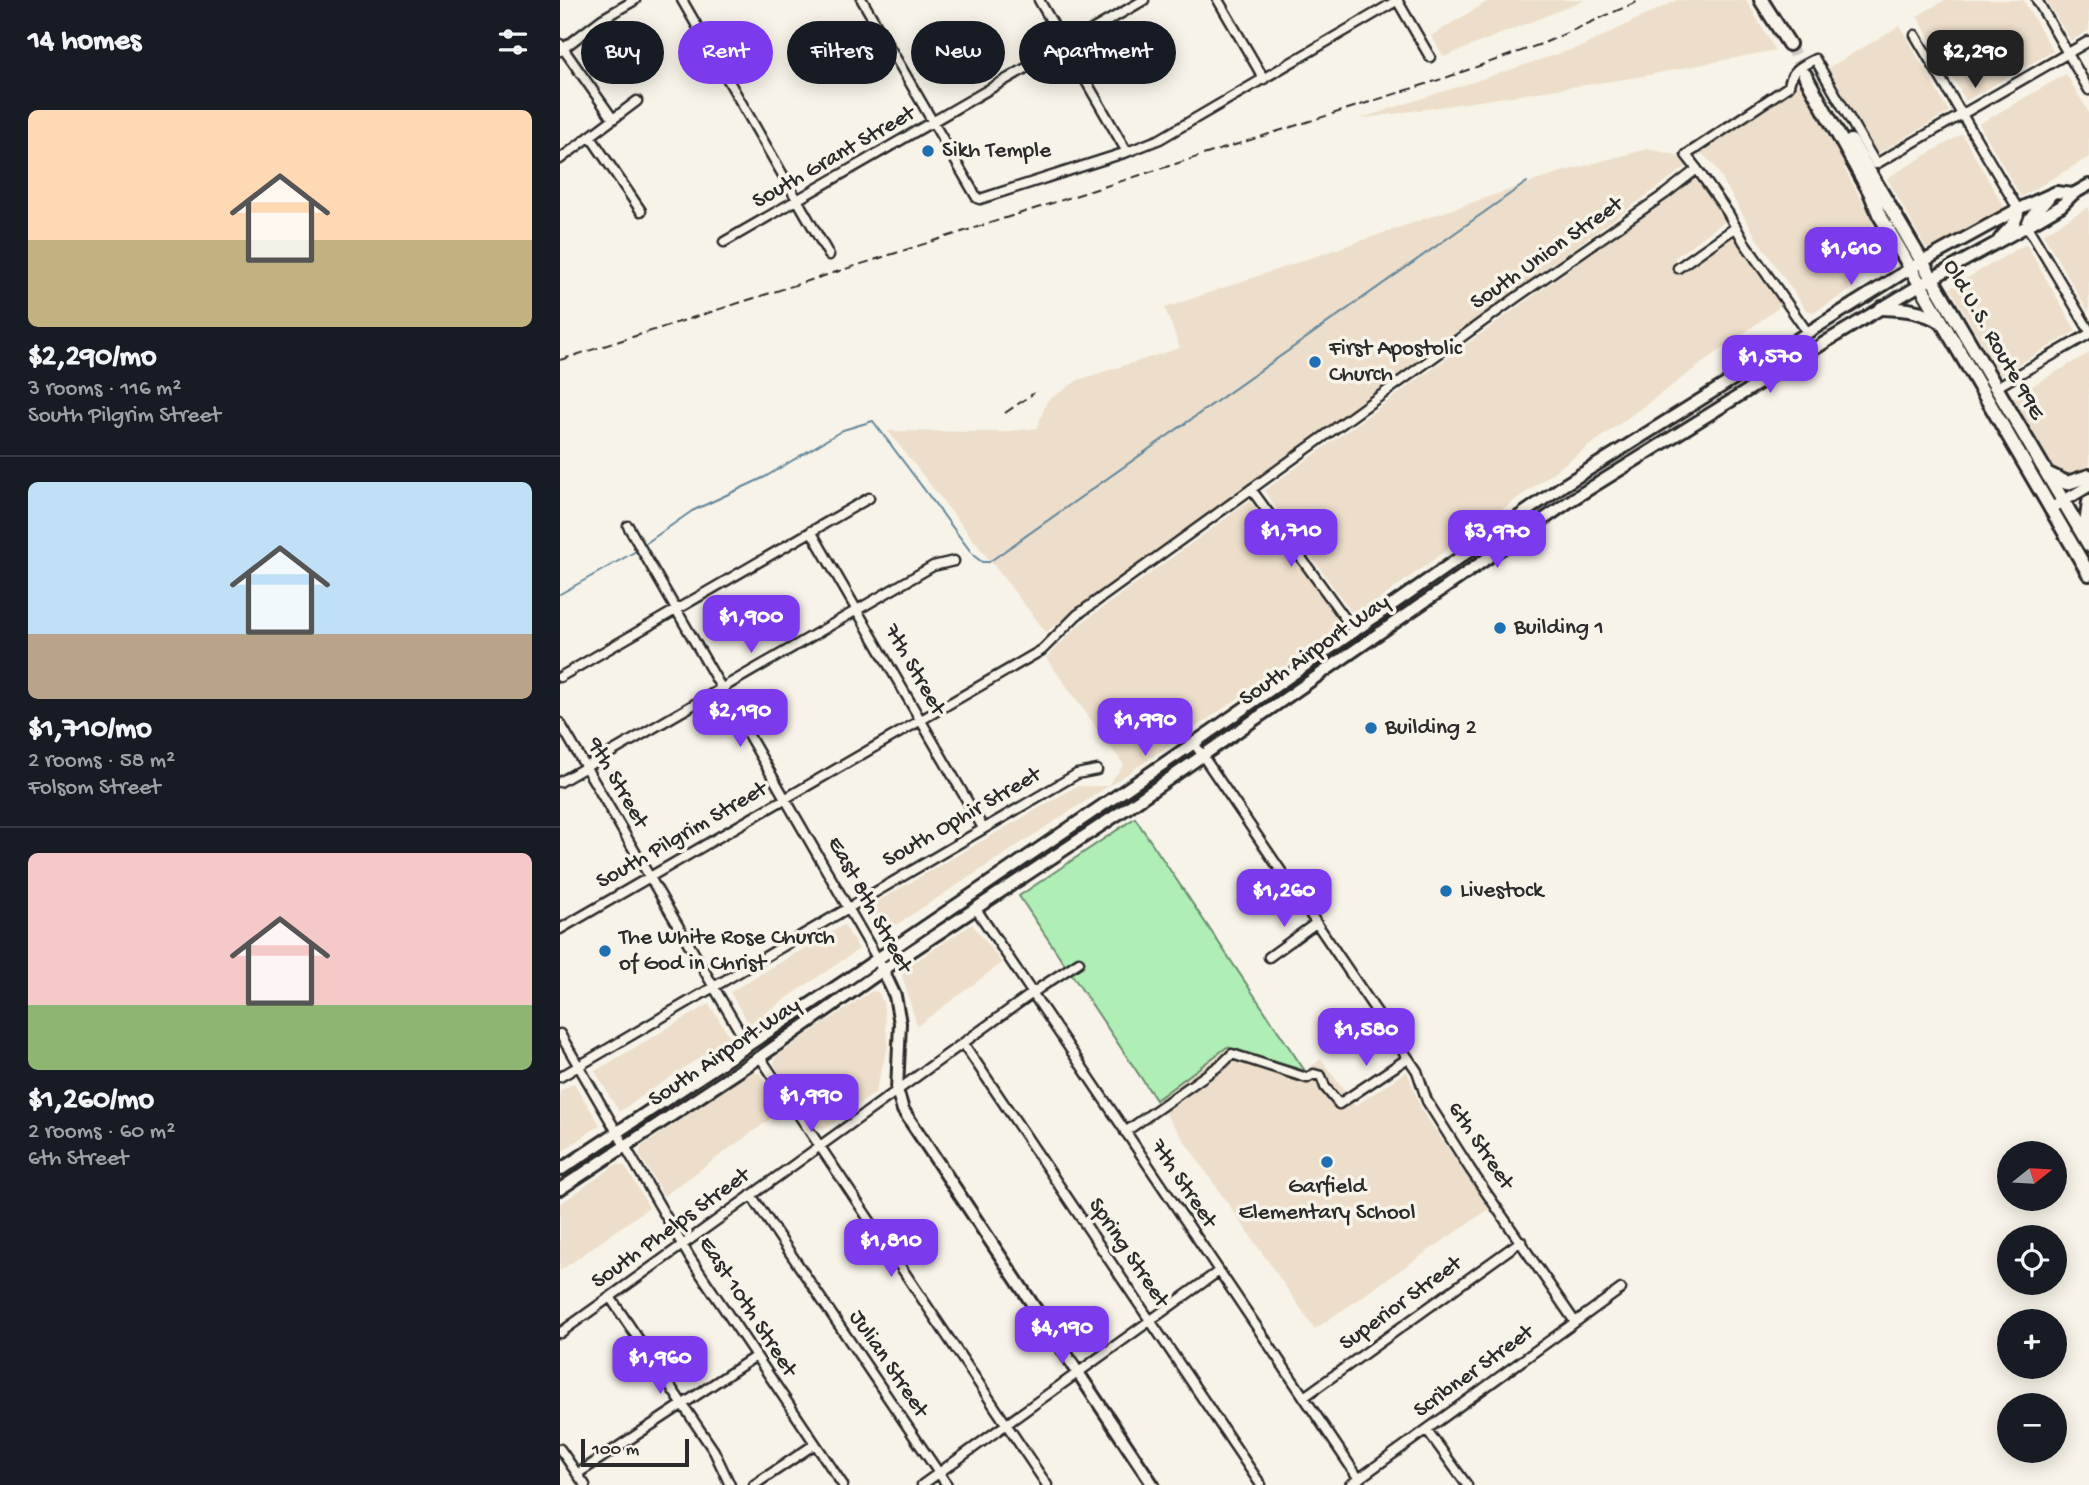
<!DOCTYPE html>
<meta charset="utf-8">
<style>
body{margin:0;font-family:"Gochi Hand",sans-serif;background:#242831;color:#f1f3f6;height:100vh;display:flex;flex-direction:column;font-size:26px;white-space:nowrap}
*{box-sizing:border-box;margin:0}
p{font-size:23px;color:#9ea1a6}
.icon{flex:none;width:38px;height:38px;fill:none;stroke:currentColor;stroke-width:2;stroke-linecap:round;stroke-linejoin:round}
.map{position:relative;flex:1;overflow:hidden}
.panel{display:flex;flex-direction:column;background:#171b24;width:560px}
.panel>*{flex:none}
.banner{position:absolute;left:21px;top:21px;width:665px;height:63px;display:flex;gap:14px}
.needle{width:46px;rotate:72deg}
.fabs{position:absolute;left:1437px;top:1141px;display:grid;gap:14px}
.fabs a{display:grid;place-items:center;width:70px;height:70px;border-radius:50%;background:#171b24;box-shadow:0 4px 18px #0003;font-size:35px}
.scale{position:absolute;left:21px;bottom:18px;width:108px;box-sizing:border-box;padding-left:7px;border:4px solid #2b2b2b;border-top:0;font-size:19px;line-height:24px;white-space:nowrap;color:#2b2b2b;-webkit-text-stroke:5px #f7f3e8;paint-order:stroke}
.price{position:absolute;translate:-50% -60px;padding:0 16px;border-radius:14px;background:#7c3aed;color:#fff;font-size:23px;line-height:46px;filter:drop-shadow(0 2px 4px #0008)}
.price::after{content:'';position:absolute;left:50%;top:42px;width:21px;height:16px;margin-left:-10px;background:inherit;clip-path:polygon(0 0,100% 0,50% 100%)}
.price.on{background:#222;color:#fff}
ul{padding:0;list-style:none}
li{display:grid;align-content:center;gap:14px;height:371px;padding:0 28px}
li+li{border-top:2px solid #363941}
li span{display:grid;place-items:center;height:217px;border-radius:10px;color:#555}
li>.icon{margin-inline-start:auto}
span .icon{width:126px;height:126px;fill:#fffc;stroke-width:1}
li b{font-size:30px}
h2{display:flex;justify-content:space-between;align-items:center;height:84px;padding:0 28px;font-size:30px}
.tag{padding:0 24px;border-radius:32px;background:#171b24;box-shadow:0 4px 18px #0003;font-size:24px;line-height:63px}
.tag.on{background:#7c3aed;color:#fff}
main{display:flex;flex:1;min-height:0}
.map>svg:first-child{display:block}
.built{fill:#ecdeca}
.green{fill:#afeeb5;stroke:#6d8c70;stroke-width:2}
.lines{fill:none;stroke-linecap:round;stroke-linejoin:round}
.stream{stroke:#62869b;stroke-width:2}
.primary-tunnel{stroke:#cecbc2;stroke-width:12;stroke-dasharray:12 6;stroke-linecap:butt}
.street-casing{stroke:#2b2b2b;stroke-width:13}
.secondary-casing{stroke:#2b2b2b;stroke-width:16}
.primary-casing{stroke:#2b2b2b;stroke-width:18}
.street{stroke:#f7f3e8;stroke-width:8}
.secondary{stroke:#f7f3e8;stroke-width:10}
.primary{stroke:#f7f3e8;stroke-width:12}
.rail{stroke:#2b2b2b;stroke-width:2;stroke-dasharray:10 5;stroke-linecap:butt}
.poi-dot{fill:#1f6fb2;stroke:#f7f3e8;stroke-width:2.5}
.labels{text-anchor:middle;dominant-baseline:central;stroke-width:7;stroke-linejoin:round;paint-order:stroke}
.poi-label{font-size:23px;fill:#2b2b2b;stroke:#f7f3e8;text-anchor:start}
.street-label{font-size:23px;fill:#2b2b2b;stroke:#f7f3e8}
</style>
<main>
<section class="panel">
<h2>14 homes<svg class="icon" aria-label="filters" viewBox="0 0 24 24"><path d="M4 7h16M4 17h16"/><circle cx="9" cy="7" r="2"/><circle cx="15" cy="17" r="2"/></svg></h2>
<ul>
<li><span style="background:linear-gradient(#ffd9b3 60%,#c2b280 0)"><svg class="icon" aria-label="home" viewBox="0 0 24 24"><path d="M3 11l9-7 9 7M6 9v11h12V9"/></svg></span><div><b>$2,290/mo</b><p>3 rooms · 116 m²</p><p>South Pilgrim Street</p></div></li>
<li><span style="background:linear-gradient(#bfe0f5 70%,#b9a48a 0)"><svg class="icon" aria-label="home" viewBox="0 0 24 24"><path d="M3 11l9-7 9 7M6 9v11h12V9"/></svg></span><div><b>$1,710/mo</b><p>2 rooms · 58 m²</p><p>Folsom Street</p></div></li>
<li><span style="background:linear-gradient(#f6c9c9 70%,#8fb573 0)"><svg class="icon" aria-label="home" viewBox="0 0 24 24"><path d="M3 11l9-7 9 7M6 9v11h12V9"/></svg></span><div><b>$1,260/mo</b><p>2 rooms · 60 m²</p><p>6th Street</p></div></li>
</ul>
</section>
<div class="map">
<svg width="1529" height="1485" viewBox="0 0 1529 1485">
<rect width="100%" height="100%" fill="#f7f3e8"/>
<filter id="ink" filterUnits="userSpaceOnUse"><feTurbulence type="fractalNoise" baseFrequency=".0143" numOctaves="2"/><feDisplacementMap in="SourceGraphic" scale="14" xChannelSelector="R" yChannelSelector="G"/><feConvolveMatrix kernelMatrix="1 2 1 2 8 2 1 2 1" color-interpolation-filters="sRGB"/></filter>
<g filter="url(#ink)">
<path class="built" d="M 930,0 L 1025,0 L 884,57 L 871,36 Z
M 1117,0 L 1186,0 L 1215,50 L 1078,77 L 799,119 L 1023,46 Z
M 1385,0 L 1463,0 L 1493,51 L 1406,101 L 1357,16 Z
M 1486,0 L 1529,0 L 1529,30 L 1511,41 Z
M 1340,26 L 1389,112 L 1317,154 L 1268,68 Z
M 1506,74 L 1529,113 L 1529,157 L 1461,197 L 1419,124 Z
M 1243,78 L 1291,163 L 1284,168 L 1312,219 L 1314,255 L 1292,289 L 1255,312 L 1246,310 L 1197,239 L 1154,165 L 1139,151 Z
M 1402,134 L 1452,221 L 1399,248 L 1366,248 L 1327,178 Z
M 1087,149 L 1116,155 L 1127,166 L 486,632 L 328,431 L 444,432 L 477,428 L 487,401 L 518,380 L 620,348 L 605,308 L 998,173 Z
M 1137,177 L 1168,219 L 1114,258 L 1120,265 L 1172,228 L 1220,300 L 1218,308 L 795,617 L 704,491 Z
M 1529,207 L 1529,313 L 1483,234 Z
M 1466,244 L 1516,331 L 1440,375 L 1390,288 Z
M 1529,353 L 1529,465 L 1507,477 L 1495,470 L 1453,397 Z
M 690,501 L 781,620 L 768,637 L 570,772 L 319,936 L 303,910 L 517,786 L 547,786 L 564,765 L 486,658 L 520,624 Z
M 412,924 L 442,963 L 357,1026 L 342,975 L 344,969 Z
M 284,925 L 299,949 L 189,1024 L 170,992 Z
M 312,991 L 318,992 L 323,1002 L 328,1046 L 315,1093 L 265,1129 L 256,1127 L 214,1064 L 216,1056 Z
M 149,1004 L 170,1037 L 59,1112 L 35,1071 Z
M 667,1047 L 745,1071 L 761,1059 L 795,1106 L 847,1071 L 861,1109 L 929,1209 L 755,1329 L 596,1100 Z
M 191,1072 L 200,1074 L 224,1109 L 104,1196 L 79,1154 L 82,1146 Z
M 14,1083 L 40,1125 L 0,1153 L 0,1091 Z
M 57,1164 L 65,1166 L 89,1207 L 0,1271 L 0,1204 Z"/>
<path class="green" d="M 575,818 L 745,1071 L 667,1047 L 596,1100 L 459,896 Z"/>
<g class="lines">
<path class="stream" d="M 82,546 L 132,511 L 205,477 L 283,430 L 313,421 L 414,556 L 422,562 L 429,562 L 967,182
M 0,594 L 78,550"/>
<path class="primary-tunnel" d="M 1229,44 L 1245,75"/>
<g class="street-casing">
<path id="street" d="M 122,0 L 269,255
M 302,0 L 417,198 L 420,199 L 567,152 L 600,139 L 838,0
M 479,0 L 567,152
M 658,0 L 704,79
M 837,0 L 870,57
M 1477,0 L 1529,90
M 1355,35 L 1458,209
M 0,44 L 53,119
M 0,51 L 42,19 L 75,0
M 30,136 L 81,211
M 0,159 L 77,101
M 1137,169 L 1168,213 L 1184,242 L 1248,333
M 1467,226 L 1529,330
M 164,242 L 584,0
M 1118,268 L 1176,227
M 1435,388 L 1529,334
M 691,489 L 795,632
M 68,526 L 317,958
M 251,531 L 423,828
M 0,677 L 309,498
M 0,723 L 187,1044
M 634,743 L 848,1058 L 857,1071 L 867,1101 L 910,1169 L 1015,1322
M 0,782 L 373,566 L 394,561
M 416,909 L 799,1479
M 0,929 L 482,650 L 517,615 L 957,297 L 1105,194 L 1137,169 L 1126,155 L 1229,86 C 1231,70 1242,66 1255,59 L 1316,164 L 1529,41
M 709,957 L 756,923
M 0,1034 L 130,1258 L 283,1485
M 403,1043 L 701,1485
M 200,1057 L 487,1485
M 0,1077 L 517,774 L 537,770
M 565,1132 L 663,1063 L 672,1054 L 747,1078 L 754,1074 L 761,1076 L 765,1087 L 779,1104 L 848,1058
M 191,1195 L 387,1485
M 50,1297 L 154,1451 L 170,1485
M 0,1333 L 481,987 L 519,962
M 744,1397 L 961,1241
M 867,1430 L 907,1485
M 0,1449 L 25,1485
M 17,1474 L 196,1356
M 194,1485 L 255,1444
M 362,1485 L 659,1271
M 790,1485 L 1061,1289"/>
</g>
<g class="secondary-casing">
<path id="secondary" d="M 1467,226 C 1469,212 1485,207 1491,194
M 1439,240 C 1446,229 1460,222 1458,209
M 1490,509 L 1529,486
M 321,966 L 335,996 L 340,1023 L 337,1090 L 343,1110 L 593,1485
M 0,1170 L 291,977 L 634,743 L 1004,485 L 1351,268 L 1458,209 L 1496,192 L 1513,194
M 0,1189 L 200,1057 L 323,970 L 567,808 L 1013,499 L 1272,338 L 1360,285 L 1467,226 L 1501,206 L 1513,194 L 1529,185"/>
</g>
<g class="primary-casing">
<path id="primary" d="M 1201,0 L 1229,44
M 1245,75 L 1310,192 L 1319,214 L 1529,574
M 1291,141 L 1529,545
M 1322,308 C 1346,309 1360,310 1382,322
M 1488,474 L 1507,483 L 1529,476
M 1529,502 L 1526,525 L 1529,535"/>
</g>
<use href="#street" class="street"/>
<use href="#secondary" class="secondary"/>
<use href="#primary" class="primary"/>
<path class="rail" d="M 0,360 L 885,78 L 984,43 L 1081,0
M 445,413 L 474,393"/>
</g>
</g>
<g class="poi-dot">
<circle cx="368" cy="151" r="7"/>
<circle cx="755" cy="362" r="7"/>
<circle cx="940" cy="628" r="7"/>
<circle cx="811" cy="728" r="7"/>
<circle cx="886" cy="891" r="7"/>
<circle cx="45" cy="951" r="7"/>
<circle cx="767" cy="1162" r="7"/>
</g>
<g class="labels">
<g class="poi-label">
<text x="382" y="151">Sikh Temple</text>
<text x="769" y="349">First Apostolic<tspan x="769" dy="26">Church</tspan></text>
<text x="954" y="628">Building 1</text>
<text x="825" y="728">Building 2</text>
<text x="900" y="891">Livestock</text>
<text x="59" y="938">The White Rose Church<tspan x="59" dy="26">of God in Christ</tspan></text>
<text x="767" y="1187" text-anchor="middle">Garfield<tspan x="767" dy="26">Elementary School</tspan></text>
</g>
<g class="street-label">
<text transform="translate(274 158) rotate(-30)">South Grant Street</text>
<text transform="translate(987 254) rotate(-35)">South Union Street</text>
<text transform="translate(1433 340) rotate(60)">Old U.S. Route 99E</text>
<text transform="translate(755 651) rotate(-35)">South Airport Way</text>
<text transform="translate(354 670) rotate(60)">7th Street</text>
<text transform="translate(57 783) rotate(60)">9th Street</text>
<text transform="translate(402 818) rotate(-30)">South Ophir Street</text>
<text transform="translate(122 836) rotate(-30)">South Pilgrim Street</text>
<text transform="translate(309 905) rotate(61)">East 8th Street</text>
<text transform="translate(165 1053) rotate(-34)">South Airport Way</text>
<text transform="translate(920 1146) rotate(56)">6th Street</text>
<text transform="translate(623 1184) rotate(56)">7th Street</text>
<text transform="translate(111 1229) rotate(-36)">South Phelps Street</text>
<text transform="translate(568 1253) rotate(56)">Spring Street</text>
<text transform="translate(841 1304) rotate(-36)">Superior Street</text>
<text transform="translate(187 1307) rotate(57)">East 10th Street</text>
<text transform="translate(328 1364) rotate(56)">Julian Street</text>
<text transform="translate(914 1372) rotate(-36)">Scribner Street</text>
</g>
</g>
</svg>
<div class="fabs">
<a><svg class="needle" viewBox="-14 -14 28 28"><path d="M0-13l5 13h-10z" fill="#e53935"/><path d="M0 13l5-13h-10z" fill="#9ea1a6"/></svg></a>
<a><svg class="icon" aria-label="locate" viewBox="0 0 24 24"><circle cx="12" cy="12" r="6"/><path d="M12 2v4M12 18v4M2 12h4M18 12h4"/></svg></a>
<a>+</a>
<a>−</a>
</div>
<div class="scale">100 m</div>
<b class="price on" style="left:1415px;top:90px">$2,290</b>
<b class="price" style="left:1291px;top:287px">$1,610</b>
<b class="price" style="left:1210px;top:395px">$1,570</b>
<b class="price" style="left:731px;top:569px">$1,710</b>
<b class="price" style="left:937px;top:570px">$3,970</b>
<b class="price" style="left:191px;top:655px">$1,900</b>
<b class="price" style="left:180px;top:749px">$2,190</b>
<b class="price" style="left:585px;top:758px">$1,990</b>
<b class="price" style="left:724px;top:929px">$1,260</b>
<b class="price" style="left:806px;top:1068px">$1,580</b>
<b class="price" style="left:251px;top:1134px">$1,990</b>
<b class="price" style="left:331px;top:1279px">$1,810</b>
<b class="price" style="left:502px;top:1366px">$4,190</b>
<b class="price" style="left:100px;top:1396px">$1,960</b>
<div class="banner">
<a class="tag">Buy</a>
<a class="tag on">Rent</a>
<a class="tag">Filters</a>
<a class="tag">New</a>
<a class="tag">Apartment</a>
</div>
</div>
</main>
